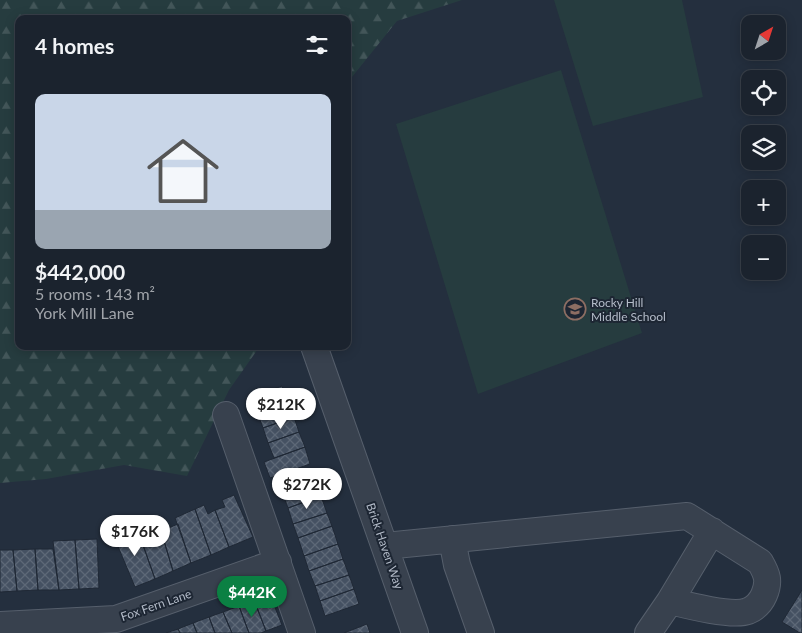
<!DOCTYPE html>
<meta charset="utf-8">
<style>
body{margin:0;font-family:Lato,sans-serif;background:#282f3a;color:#f1f3f6;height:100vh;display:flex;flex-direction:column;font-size:19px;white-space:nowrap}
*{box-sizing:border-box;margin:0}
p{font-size:16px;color:#a0a4aa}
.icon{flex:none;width:28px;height:28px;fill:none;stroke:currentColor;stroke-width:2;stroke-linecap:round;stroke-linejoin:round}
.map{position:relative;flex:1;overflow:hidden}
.sheet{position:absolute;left:15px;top:15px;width:336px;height:335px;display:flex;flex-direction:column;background:#1b232e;border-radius:10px;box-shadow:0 2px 12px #0003,0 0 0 1px #39404a}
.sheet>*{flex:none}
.needle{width:32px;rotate:39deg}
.tools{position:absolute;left:741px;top:15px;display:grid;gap:10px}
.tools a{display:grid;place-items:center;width:45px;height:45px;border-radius:10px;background:#1b232e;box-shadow:0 2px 12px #0003,0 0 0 1px #39404a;font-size:25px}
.price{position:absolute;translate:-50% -42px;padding:0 11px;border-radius:18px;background:#fff;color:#222;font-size:16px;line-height:32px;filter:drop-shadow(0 1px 2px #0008)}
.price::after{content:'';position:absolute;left:50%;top:30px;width:15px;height:11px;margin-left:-8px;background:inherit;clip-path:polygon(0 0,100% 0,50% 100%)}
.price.on{background:#0b8043;color:#fff}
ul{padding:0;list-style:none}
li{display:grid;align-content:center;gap:10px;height:265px;padding:0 20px}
li span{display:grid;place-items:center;height:155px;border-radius:10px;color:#555}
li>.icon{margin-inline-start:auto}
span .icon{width:90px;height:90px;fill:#fffc;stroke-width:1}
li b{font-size:21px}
h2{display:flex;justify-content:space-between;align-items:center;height:60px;padding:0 20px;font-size:21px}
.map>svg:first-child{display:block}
.green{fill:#263c3f}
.forest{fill:url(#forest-firs)}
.building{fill:url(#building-cross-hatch);stroke:#1f2835}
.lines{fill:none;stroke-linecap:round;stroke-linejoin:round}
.minor-casing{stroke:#565f6c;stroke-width:28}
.minor{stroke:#38414e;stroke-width:26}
.labels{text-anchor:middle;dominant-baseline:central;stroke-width:4;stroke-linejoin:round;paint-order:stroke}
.poi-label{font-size:12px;fill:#b4bcc9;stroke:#1d2633;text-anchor:start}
.street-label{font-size:12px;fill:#b4bcc9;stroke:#1d2633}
</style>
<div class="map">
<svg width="802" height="633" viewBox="0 0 802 633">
<defs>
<pattern id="forest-firs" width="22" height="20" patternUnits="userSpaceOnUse" patternTransform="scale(1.25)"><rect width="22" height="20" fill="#263c3f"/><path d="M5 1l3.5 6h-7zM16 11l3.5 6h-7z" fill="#435659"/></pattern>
<pattern id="building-cross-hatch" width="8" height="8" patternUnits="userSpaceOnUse" patternTransform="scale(1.25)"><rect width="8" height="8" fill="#455162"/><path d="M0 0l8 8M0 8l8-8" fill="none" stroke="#5d6877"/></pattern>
</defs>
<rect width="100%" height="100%" fill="#242f3e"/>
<path class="green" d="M 554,0 L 682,0 L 703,97 L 593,126 Z
M 561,70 L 642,333 L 478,394 L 396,124 Z"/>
<path class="forest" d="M 0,0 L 462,0 L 397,21 L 352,77 L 348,80 L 348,19 L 19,19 L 19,346 L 260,346 L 229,390 L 187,476 L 124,465 L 46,479 L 0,483 Z"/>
<path class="building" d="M 282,386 L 288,401 L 257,412 L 252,397 Z
M 288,401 L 294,417 L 263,428 L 257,412 Z
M 294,417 L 299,432 L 268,443 L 263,428 Z
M 299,432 L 305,447 L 274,458 L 268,443 Z
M 305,447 L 310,464 L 270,478 L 264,462 Z
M 316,480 L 321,496 L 288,508 L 282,492 Z
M 234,495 L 253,537 L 229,547 L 215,510 L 225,507 L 222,500 Z
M 321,496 L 327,513 L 293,524 L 288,508 Z
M 204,505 L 208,514 L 215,510 L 229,547 L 211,555 L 195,509 Z
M 195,509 L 211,555 L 191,563 L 175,518 Z
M 327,513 L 332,526 L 298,538 L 293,524 Z
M 148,523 L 153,534 L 161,531 L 173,571 L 155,579 L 137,528 Z
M 178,524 L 191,563 L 173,571 L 161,531 Z
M 332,526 L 338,544 L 304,556 L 298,538 Z
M 137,528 L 155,579 L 135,587 L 114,537 Z
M 97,539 L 99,588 L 79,589 L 75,540 Z
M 75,540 L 79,589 L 59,590 L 53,541 Z
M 338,544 L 343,559 L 309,571 L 304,556 Z
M 35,549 L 38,590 L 17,591 L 13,550 Z
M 35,549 L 53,549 L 59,590 L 38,590 Z
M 0,550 L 13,550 L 17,591 L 0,592 Z
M 343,559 L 349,575 L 315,586 L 309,571 Z
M 349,575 L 354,589 L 320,601 L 315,586 Z
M 354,589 L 359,604 L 325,616 L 320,601 Z
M 802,590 L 802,633 L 800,633 L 782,622 Z
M 270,595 L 282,625 L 266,631 L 254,600 Z
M 254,600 L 266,631 L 261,633 L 249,633 L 239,606 Z
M 239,606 L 249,633 L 232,633 L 223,612 Z
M 223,612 L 232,633 L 215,633 L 209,617 Z
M 209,617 L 215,633 L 197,633 L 193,623 Z
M 193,623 L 197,633 L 180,633 L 178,629 Z
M 367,624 L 370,633 L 344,633 Z
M 178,629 L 180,633 L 166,633 Z"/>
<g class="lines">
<g class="minor-casing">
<path id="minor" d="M 314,346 L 415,633
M 226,415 L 302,633
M 452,539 L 457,565 L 481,633
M 385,546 L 687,516 L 760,562 C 767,574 770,581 764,595 C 761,602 755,608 748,611 C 733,617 686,605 670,601 L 648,633
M 670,601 L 712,531
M 0,625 L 116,619 L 278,562"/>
</g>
<use href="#minor" class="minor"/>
</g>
<defs>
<g id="school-ring" transform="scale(1.125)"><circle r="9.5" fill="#1d2633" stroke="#8d6e63" stroke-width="1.5"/><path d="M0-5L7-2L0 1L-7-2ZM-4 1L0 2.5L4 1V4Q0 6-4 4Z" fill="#8d6e63"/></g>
</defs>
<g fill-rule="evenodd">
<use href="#school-ring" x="575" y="309"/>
</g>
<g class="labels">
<g class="poi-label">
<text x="591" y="302">Rocky Hill<tspan x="591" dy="14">Middle School</tspan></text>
</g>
<g class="street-label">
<text transform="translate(385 546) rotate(71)">Brick Haven Way</text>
<text transform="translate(156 605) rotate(-19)">Fox Fern Lane</text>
</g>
</g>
</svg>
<div class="tools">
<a><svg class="needle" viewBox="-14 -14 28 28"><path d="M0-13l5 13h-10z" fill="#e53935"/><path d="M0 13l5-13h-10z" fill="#a0a4aa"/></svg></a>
<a><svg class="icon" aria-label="locate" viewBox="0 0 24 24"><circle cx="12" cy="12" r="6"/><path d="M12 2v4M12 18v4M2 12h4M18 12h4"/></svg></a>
<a><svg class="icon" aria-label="layers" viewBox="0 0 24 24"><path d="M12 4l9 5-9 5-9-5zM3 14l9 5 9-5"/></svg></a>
<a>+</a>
<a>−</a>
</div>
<b class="price" style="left:281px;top:430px">$212K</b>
<b class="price" style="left:307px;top:510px">$272K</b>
<b class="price" style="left:135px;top:557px">$176K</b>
<b class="price on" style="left:252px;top:618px">$442K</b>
<section class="sheet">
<h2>4 homes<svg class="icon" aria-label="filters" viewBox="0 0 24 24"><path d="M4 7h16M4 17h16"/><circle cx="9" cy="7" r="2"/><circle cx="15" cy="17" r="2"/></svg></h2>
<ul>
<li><span style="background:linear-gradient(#c9d6e8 75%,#9aa5b1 0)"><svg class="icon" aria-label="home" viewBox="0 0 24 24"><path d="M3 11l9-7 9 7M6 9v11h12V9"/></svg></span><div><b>$442,000</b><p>5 rooms · 143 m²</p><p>York Mill Lane</p></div></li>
</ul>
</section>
</div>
